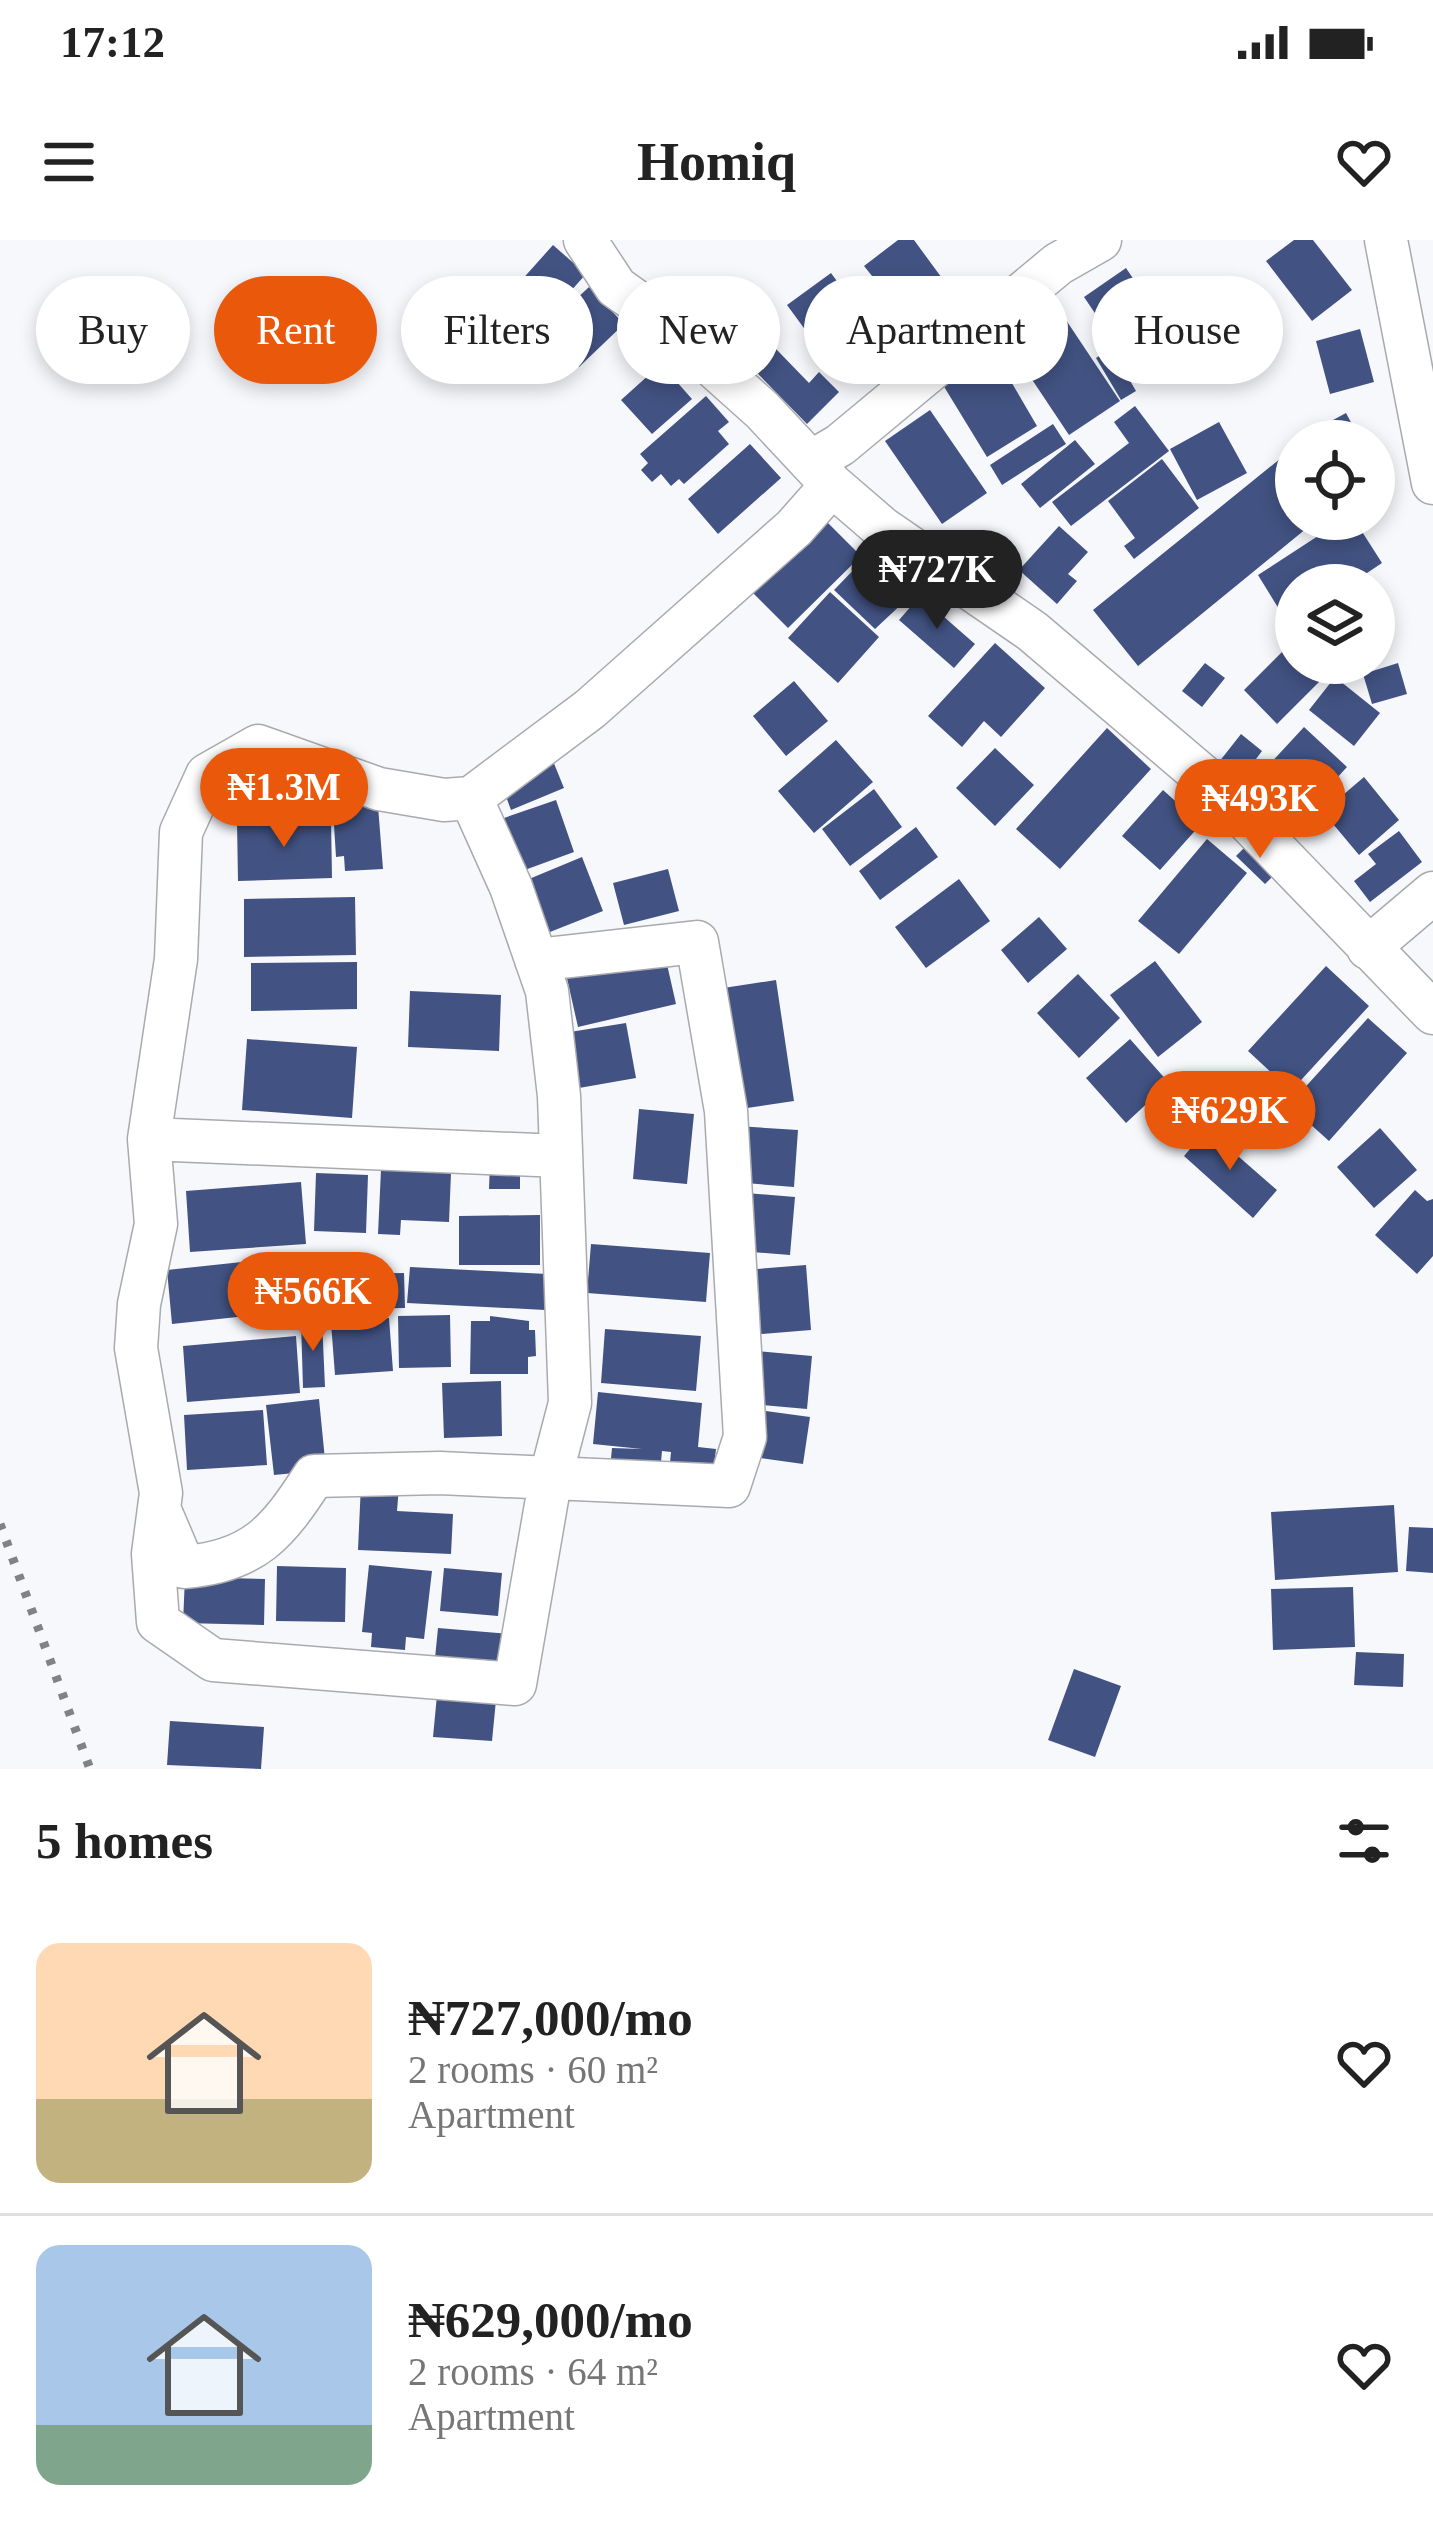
<!DOCTYPE html>
<meta charset="utf-8">
<style>
body{margin:0;font-family:Georgia,serif;background:#f2f2f2;color:#222;height:100vh;display:flex;flex-direction:column;font-size:45px;white-space:nowrap}
*{box-sizing:border-box;margin:0}
p{font-size:39px;color:#767676}
.icon{flex:none;width:66px;height:66px;fill:none;stroke:currentColor;stroke-width:2;stroke-linecap:round;stroke-linejoin:round}
.map{position:relative;height:1529px;overflow:hidden}
.details{display:flex;flex-direction:column;background:#fff;flex:1}
.details>*{flex:none}
.hud{position:absolute;left:36px;top:36px;width:1362px;height:108px;display:flex;gap:24px}
.controls{position:absolute;left:1275px;top:180px;display:grid;gap:24px}
.controls a{display:grid;place-items:center;width:120px;height:120px;border-radius:50%;background:#fff;box-shadow:0 6px 18px #0003;font-size:60px}
.price{position:absolute;translate:-50% -102px;padding:0 27px;border-radius:42px;background:#ea580c;color:#fff;font-size:39px;line-height:78px;filter:drop-shadow(0 3px 6px #0008)}
.price::after{content:'';position:absolute;left:50%;top:72px;width:36px;height:27px;margin-left:-18px;background:inherit;clip-path:polygon(0 0,100% 0,50% 100%)}
.price.on{background:#222;color:#fff}
ul{padding:0;list-style:none}
li{display:flex;align-items:center;gap:36px;height:300px;padding:0 36px}
li+li{border-top:3px solid #e0e0e0}
li span{display:grid;place-items:center;flex:none;width:336px;height:240px;border-radius:24px;color:#555}
li>.icon{margin-inline-start:auto}
span .icon{width:144px;height:144px;fill:#fffc;stroke-width:1}
li b{font-size:51px}
h2{display:flex;justify-content:space-between;align-items:center;height:144px;padding:0 36px;font-size:51px}
.tag{padding:0 42px;border-radius:54px;background:#fff;box-shadow:0 6px 18px #0003;font-size:42px;line-height:108px}
.tag.on{background:#ea580c;color:#fff}
.status{display:flex;justify-content:space-between;align-items:center;height:84px;padding:0 60px;background:#fff;direction:ltr}
.status svg{height:33px;fill:currentColor}
header{display:flex;justify-content:space-between;align-items:center;height:156px;padding:0 36px;background:#fff;font-size:54px;font-weight:700}
.map>svg:first-child{display:block}
.building{fill:#425383}
.lines{fill:none;stroke-linecap:round;stroke-linejoin:round}
.minor-casing{stroke:#a9aaae;stroke-width:45}
.minor{stroke:#fff;stroke-width:42}
.rail{stroke:#818285;stroke-width:9;stroke-dasharray:6 12;stroke-linecap:butt}
</style>
<div class="status"><b>17:12</b><svg viewBox="0 0 49 12"><path d="M0 12V9h3v3zM5 12V6h3v6zM10 12V3h3v9zM15 12V0h3v12zM26 1h20v11H26zM47 4h2v5h-2z"/></svg></div>
<header><svg class="icon" aria-label="menu" viewBox="0 0 24 24"><path d="M4 6h16M4 12h16M4 18h16"/></svg>Homiq<svg class="icon" aria-label="heart" viewBox="0 0 24 24"><path d="M12 20l-8-8c-3-5 5-10 8-4 3-6 11-1 8 4z"/></svg></header>
<div class="map">
<svg width="1433" height="1529" viewBox="0 0 1433 1529">
<rect width="100%" height="100%" fill="#f7f8fc"/>
<path class="building" d="M 898,0 L 914,0 L 947,45 L 940,49 L 948,62 L 914,88 L 864,26 Z
M 1294,0 L 1313,0 L 1352,50 L 1312,81 L 1266,21 Z
M 553,5 L 586,34 L 544,81 L 511,52 Z
M 1126,28 L 1183,113 L 1141,141 L 1084,57 Z
M 831,33 L 880,100 L 837,133 L 787,65 Z
M 589,47 L 624,84 L 579,127 L 544,89 Z
M 1054,62 L 1120,161 L 1069,195 L 1003,96 Z
M 742,74 L 809,143 L 819,132 L 839,152 L 807,184 L 721,96 Z
M 1360,89 L 1374,142 L 1330,154 L 1316,101 Z
M 1111,108 L 1136,151 L 1121,160 L 1096,118 Z
M 995,114 L 1037,186 L 987,217 L 943,145 Z
M 661,124 L 692,159 L 652,194 L 621,160 Z
M 706,156 L 729,182 L 718,191 L 729,204 L 684,244 L 679,239 L 671,246 L 661,234 L 652,242 L 641,230 L 648,223 L 640,214 Z
M 1135,166 L 1169,211 L 1071,286 L 1052,262 L 1129,203 L 1114,182 Z
M 930,170 L 987,253 L 942,284 L 885,201 Z
M 1346,173 L 1361,201 L 1301,201 L 1300,198 Z
M 1219,182 L 1247,233 L 1197,260 L 1170,209 Z
M 1053,184 L 1066,204 L 1002,245 L 990,225 Z
M 1075,200 L 1095,224 L 1040,268 L 1021,244 Z
M 750,204 L 781,238 L 718,294 L 688,259 Z
M 1291,210 L 1296,216 L 1296,279 L 1318,279 L 1138,426 L 1093,370 Z
M 1162,219 L 1199,268 L 1134,319 L 1124,306 L 1135,298 L 1108,261 Z
M 819,274 L 861,316 L 788,388 L 747,347 Z
M 1344,279 L 1354,279 L 1382,323 L 1349,345 L 1296,345 L 1296,379 L 1288,384 L 1258,335 Z
M 1059,286 L 1088,312 L 1068,334 L 1077,341 L 1057,364 L 1019,330 Z
M 865,318 L 907,359 L 875,389 L 834,350 Z
M 830,352 L 879,397 L 838,443 L 788,398 Z
M 920,356 L 975,404 L 954,428 L 899,380 Z
M 995,403 L 1045,448 L 1001,497 L 984,481 L 962,507 L 928,476 Z
M 1290,404 L 1296,410 L 1296,423 L 1309,423 L 1323,438 L 1277,484 L 1244,450 Z
M 1205,423 L 1225,438 L 1202,467 L 1182,451 Z
M 1398,423 L 1407,454 L 1372,464 L 1363,434 Z
M 1335,437 L 1380,473 L 1354,506 L 1309,470 Z
M 794,441 L 828,481 L 786,516 L 753,476 Z
M 1304,487 L 1347,527 L 1296,582 L 1253,542 Z
M 1107,488 L 1151,529 L 1060,629 L 1016,589 Z
M 1241,494 L 1262,511 L 1241,539 L 1219,522 Z
M 836,500 L 873,542 L 814,593 L 778,551 Z
M 995,508 L 1034,545 L 995,586 L 956,548 Z
M 553,521 L 564,548 L 511,570 L 501,543 Z
M 1364,537 L 1399,580 L 1359,615 L 1323,572 Z
M 297,538 L 297,575 L 221,576 L 221,539 Z
M 874,549 L 902,587 L 850,626 L 822,589 Z
M 1163,550 L 1201,584 L 1160,630 L 1122,596 Z
M 556,560 L 574,612 L 522,631 L 504,578 Z
M 378,566 L 383,629 L 345,631 L 344,616 L 336,617 L 333,569 Z
M 331,580 L 332,638 L 238,641 L 237,582 Z
M 916,587 L 938,617 L 880,660 L 859,631 Z
M 1399,591 L 1422,622 L 1370,662 L 1354,641 L 1376,624 L 1368,614 Z
M 1255,597 L 1283,626 L 1265,644 L 1236,616 Z
M 1207,599 L 1247,633 L 1179,714 L 1138,681 Z
M 582,617 L 603,671 L 550,692 L 529,639 Z
M 668,629 L 679,671 L 624,685 L 613,643 Z
M 959,639 L 990,681 L 926,728 L 895,687 Z
M 355,657 L 356,715 L 244,717 L 244,659 Z
M 1039,677 L 1067,709 L 1028,743 L 1001,710 Z
M 664,711 L 676,764 L 578,787 L 566,734 Z
M 1155,721 L 1202,782 L 1158,817 L 1110,755 Z
M 357,722 L 357,769 L 251,771 L 251,723 Z
M 1326,726 L 1369,766 L 1291,851 L 1248,811 Z
M 1078,734 L 1120,778 L 1079,818 L 1037,773 Z
M 776,740 L 794,861 L 734,870 L 717,749 Z
M 410,751 L 501,755 L 499,811 L 408,807 Z
M 1368,778 L 1407,813 L 1329,901 L 1289,865 Z
M 626,783 L 636,838 L 579,848 L 570,792 Z
M 247,799 L 357,807 L 352,878 L 242,870 Z
M 1130,799 L 1169,843 L 1126,883 L 1086,838 Z
M 639,869 L 694,874 L 687,944 L 633,939 Z
M 737,886 L 798,890 L 794,947 L 733,942 Z
M 1380,888 L 1417,930 L 1374,968 L 1337,927 Z
M 1207,889 L 1277,950 L 1253,978 L 1184,916 Z
M 490,922 L 520,922 L 520,949 L 489,949 Z
M 381,930 L 451,933 L 449,982 L 401,980 L 400,995 L 378,994 Z
M 316,933 L 368,935 L 366,993 L 314,991 Z
M 301,942 L 306,1004 L 190,1012 L 186,951 Z
M 1415,950 L 1427,961 L 1433,959 L 1433,1016 L 1417,1034 L 1375,995 Z
M 746,953 L 795,957 L 790,1015 L 740,1011 Z
M 540,975 L 540,1025 L 459,1025 L 459,976 Z
M 591,1004 L 710,1013 L 706,1062 L 587,1053 Z
M 290,1017 L 295,1071 L 172,1084 L 167,1030 Z
M 806,1025 L 811,1090 L 749,1095 L 744,1030 Z
M 410,1027 L 547,1034 L 545,1070 L 407,1063 Z
M 404,1033 L 405,1068 L 336,1069 L 336,1045 L 342,1045 L 342,1034 Z
M 450,1075 L 451,1127 L 399,1128 L 398,1076 Z
M 490,1076 L 529,1081 L 529,1090 L 535,1090 L 536,1116 L 528,1117 L 528,1134 L 470,1134 L 471,1081 L 490,1081 Z
M 389,1078 L 393,1131 L 335,1135 L 331,1083 Z
M 322,1080 L 325,1147 L 303,1148 L 301,1081 Z
M 605,1089 L 701,1096 L 696,1151 L 601,1143 Z
M 296,1096 L 300,1153 L 187,1162 L 183,1106 Z
M 756,1111 L 812,1116 L 807,1169 L 752,1164 Z
M 501,1141 L 502,1196 L 444,1198 L 442,1143 Z
M 598,1152 L 702,1163 L 698,1207 L 716,1209 L 713,1237 L 669,1233 L 671,1212 L 662,1211 L 660,1233 L 610,1229 L 612,1208 L 642,1209 L 593,1204 Z
M 319,1159 L 326,1230 L 274,1235 L 266,1165 Z
M 263,1170 L 267,1225 L 187,1230 L 184,1175 Z
M 759,1170 L 810,1177 L 803,1224 L 753,1217 Z
M 361,1244 L 399,1246 L 397,1271 L 453,1274 L 451,1314 L 358,1310 Z
M 1394,1265 L 1398,1332 L 1275,1340 L 1271,1272 Z
M 1409,1287 L 1433,1288 L 1433,1333 L 1406,1331 Z
M 369,1325 L 432,1331 L 424,1399 L 406,1397 L 405,1410 L 371,1407 L 372,1393 L 362,1392 Z
M 277,1326 L 346,1328 L 345,1382 L 276,1381 Z
M 444,1328 L 502,1333 L 498,1376 L 440,1371 Z
M 185,1337 L 265,1339 L 264,1385 L 183,1383 Z
M 1353,1347 L 1355,1407 L 1273,1410 L 1271,1349 Z
M 438,1388 L 511,1394 L 508,1424 L 435,1418 Z
M 1356,1412 L 1404,1414 L 1403,1447 L 1354,1445 Z
M 1074,1429 L 1121,1446 L 1095,1517 L 1048,1500 Z
M 437,1455 L 496,1460 L 492,1501 L 433,1497 Z
M 170,1481 L 264,1487 L 261,1529 L 167,1525 Z"/>
<g class="lines">
<g class="minor-casing">
<path id="minor" d="M 585,0 L 616,47 L 658,77 L 762,170 L 832,245 L 882,288 L 1032,391 L 1212,544 L 1433,773
M 1386,0 L 1433,243
M 811,222 L 840,205 L 1058,24 L 1100,0
M 471,558 L 511,647 L 547,751 L 559,856 L 570,1163 L 551,1236 L 515,1444 L 213,1420 L 158,1382 L 153,1314 L 161,1253 L 136,1108 L 139,1064 L 156,984 L 149,899 L 176,719 L 181,592 L 207,535 L 258,506 L 379,549 L 444,560 L 471,558 L 590,469 L 794,288 L 832,245
M 1368,708 L 1433,653
M 149,899 L 560,916
M 161,1273 L 184,1327 C 254,1322 278,1292 314,1236 L 440,1233 L 729,1246 L 745,1197 L 726,871 L 697,702 L 536,720"/>
</g>
<use href="#minor" class="minor"/>
<path class="rail" d="M 0,1284 L 90,1529"/>
</g>
</svg>
<div class="controls">
<a><svg class="icon" aria-label="locate" viewBox="0 0 24 24"><circle cx="12" cy="12" r="6"/><path d="M12 2v4M12 18v4M2 12h4M18 12h4"/></svg></a>
<a><svg class="icon" aria-label="layers" viewBox="0 0 24 24"><path d="M12 4l9 5-9 5-9-5zM3 14l9 5 9-5"/></svg></a>
</div>
<b class="price on" style="left:937px;top:392px">₦727K</b>
<b class="price" style="left:284px;top:610px">₦1.3M</b>
<b class="price" style="left:1260px;top:621px">₦493K</b>
<b class="price" style="left:1230px;top:933px">₦629K</b>
<b class="price" style="left:313px;top:1114px">₦566K</b>
<div class="hud">
<a class="tag">Buy</a>
<a class="tag on">Rent</a>
<a class="tag">Filters</a>
<a class="tag">New</a>
<a class="tag">Apartment</a>
<a class="tag">House</a>
</div>
</div>
<section class="details">
<h2>5 homes<svg class="icon" aria-label="filters" viewBox="0 0 24 24"><path d="M4 7h16M4 17h16"/><circle cx="9" cy="7" r="2"/><circle cx="15" cy="17" r="2"/></svg></h2>
<ul>
<li><span style="background:linear-gradient(#ffd9b3 65%,#c2b280 0)"><svg class="icon" aria-label="home" viewBox="0 0 24 24"><path d="M3 11l9-7 9 7M6 9v11h12V9"/></svg></span><div><b>₦727,000/mo</b><p>2 rooms · 60 m²</p><p>Apartment</p></div><svg class="icon" aria-label="heart" viewBox="0 0 24 24"><path d="M12 20l-8-8c-3-5 5-10 8-4 3-6 11-1 8 4z"/></svg></li>
<li><span style="background:linear-gradient(#a9c7e8 75%,#7fa58c 0)"><svg class="icon" aria-label="home" viewBox="0 0 24 24"><path d="M3 11l9-7 9 7M6 9v11h12V9"/></svg></span><div><b>₦629,000/mo</b><p>2 rooms · 64 m²</p><p>Apartment</p></div><svg class="icon" aria-label="heart" viewBox="0 0 24 24"><path d="M12 20l-8-8c-3-5 5-10 8-4 3-6 11-1 8 4z"/></svg></li>
</ul>
</section>
